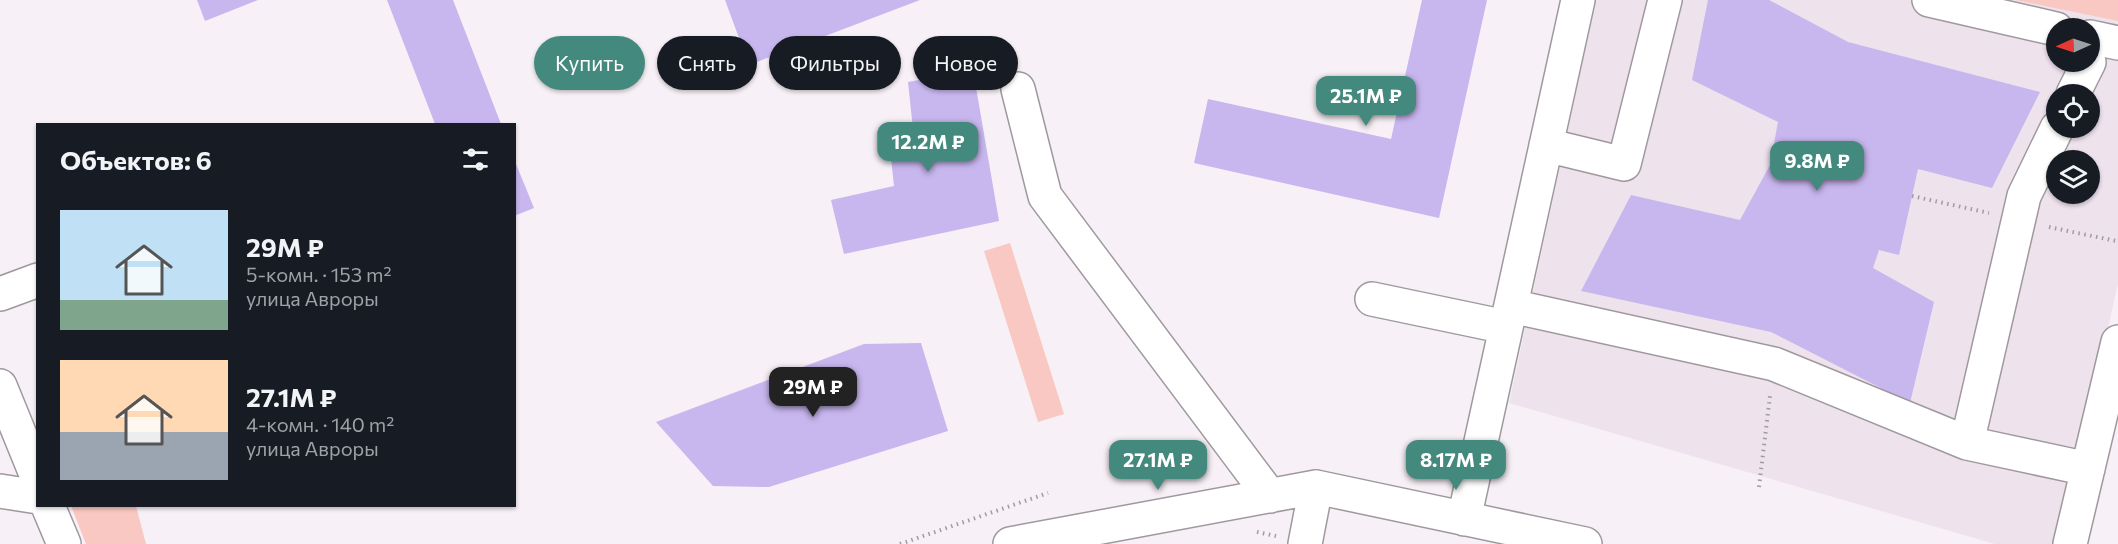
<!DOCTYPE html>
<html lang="ru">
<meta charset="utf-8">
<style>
body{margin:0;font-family:Commissioner,sans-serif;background:#242831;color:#f1f3f6;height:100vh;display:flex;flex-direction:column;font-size:22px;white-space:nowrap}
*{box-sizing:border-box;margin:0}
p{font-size:20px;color:#9ea1a6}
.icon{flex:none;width:33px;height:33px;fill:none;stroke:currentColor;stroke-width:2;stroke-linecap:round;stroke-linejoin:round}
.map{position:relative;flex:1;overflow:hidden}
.sheet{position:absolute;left:36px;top:123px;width:480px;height:384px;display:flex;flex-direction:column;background:#171b24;border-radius:0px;box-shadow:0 2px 4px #0004}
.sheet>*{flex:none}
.guide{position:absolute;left:534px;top:36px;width:570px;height:54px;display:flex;gap:12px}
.needle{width:39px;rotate:267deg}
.buttons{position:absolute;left:2046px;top:18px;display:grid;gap:12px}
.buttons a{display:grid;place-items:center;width:54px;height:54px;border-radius:50%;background:#171b24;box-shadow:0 2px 4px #0004;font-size:30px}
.price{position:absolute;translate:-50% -51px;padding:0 14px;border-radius:12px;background:#44897e;color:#fff;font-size:20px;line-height:39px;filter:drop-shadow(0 2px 3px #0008)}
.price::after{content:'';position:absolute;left:50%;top:36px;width:18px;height:14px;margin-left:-9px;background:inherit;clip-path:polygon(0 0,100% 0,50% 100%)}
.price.on{background:#222;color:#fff}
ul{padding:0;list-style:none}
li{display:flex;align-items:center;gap:18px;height:150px;padding:0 24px}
li span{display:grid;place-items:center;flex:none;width:168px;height:120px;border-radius:0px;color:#555}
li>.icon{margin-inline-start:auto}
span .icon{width:72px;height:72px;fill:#fffc;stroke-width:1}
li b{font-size:26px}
h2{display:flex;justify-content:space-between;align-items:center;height:72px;padding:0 24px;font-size:26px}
.pill{padding:0 21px;border-radius:27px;background:#171b24;box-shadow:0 2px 4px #0004;font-size:21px;line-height:54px}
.pill.on{background:#44897e;color:#fff}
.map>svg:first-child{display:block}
.built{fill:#eee2ed;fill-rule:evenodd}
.green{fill:#f9c8c2}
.building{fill:#c8b6ee}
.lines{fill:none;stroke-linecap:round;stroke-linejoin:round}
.minor-casing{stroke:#9f999e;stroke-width:36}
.path{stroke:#a19ca1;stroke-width:4;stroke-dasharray:1.5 4.5;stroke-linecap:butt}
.minor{stroke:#fff;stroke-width:33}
</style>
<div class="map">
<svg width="2118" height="544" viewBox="0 0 2118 544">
<rect width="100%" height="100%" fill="#f7f0f6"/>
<path class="built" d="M 1596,0 L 2118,0 L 2118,283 L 2061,544 L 1995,544 L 1509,403 ZM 2056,28 L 2090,28 L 2090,62 L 2056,62 ZM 2056,94 L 2090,94 L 2090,128 L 2056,128 ZM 2056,160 L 2090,160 L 2090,194 L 2056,194 Z"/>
<path class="green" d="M 2016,0 L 2118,0 L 2118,21 Z
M 1010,243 L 1064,414 L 1038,422 L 984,251 Z
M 71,506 L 136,506 L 146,544 L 86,544 Z"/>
<path class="building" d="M 197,0 L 258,0 L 205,21 Z
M 387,0 L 453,0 L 501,124 L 435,124 Z
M 725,0 L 920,0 L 749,65 Z
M 1422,0 L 1487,0 L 1439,218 L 1194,163 L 1208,99 L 1391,139 Z
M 1708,0 L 1769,0 L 1848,42 L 2040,92 L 1992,188 L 1918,169 L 1899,255 L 1879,250 L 1873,268 L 1934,302 L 1910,403 L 1771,332 L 1581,291 L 1631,195 L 1740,220 L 1770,165 L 1778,122 L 1692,80 Z
M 973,70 L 999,221 L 844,254 L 831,200 L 894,186 L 891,158 L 915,148 L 908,82 Z
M 514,159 L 534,208 L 514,216 Z
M 921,343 L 948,431 L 769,487 L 713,486 L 656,422 L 864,344 Z"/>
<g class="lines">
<g class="minor-casing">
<path id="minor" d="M 1929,0 L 2056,29
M 2090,37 L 2118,43
M 1018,89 L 1045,196 L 1270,496
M 2073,94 L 2089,62
M 1546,145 L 1624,164 L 1665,0
M 0,294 L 38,280
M 1372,299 L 1506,327
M 1511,306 L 1774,364 L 1967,443 L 2088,469
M 0,386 L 38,479
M 1967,443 L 2024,196 L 2057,128
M 0,491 L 38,497
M 48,506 L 64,544
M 1464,519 L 1578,0
M 1010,544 L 1316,487 L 1585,544
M 1305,544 L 1316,487
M 2070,544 L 2118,342"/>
</g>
<path class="path" d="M 1912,196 L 1989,213
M 2049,227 L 2116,241
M 1759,487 L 1770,396
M 1257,532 L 1276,536
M 900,544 L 1048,493"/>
<use href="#minor" class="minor"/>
</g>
</svg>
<div class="buttons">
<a><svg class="needle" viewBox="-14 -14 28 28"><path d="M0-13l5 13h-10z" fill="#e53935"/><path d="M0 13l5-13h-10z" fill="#9ea1a6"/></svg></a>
<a><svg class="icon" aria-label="locate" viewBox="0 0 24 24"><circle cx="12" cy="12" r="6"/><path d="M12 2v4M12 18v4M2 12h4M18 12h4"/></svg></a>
<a><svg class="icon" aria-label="layers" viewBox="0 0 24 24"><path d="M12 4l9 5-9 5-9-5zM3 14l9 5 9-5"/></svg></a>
</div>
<b class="price" style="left:1366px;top:127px">25.1M ₽</b>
<b class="price" style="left:928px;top:173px">12.2M ₽</b>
<b class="price" style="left:1817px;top:192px">9.8M ₽</b>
<b class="price on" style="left:813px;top:418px">29M ₽</b>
<b class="price" style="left:1158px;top:491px">27.1M ₽</b>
<b class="price" style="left:1456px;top:491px">8.17M ₽</b>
<div class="guide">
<a class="pill on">Купить</a>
<a class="pill">Снять</a>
<a class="pill">Фильтры</a>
<a class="pill">Новое</a>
</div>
<section class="sheet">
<h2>Объектов: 6<svg class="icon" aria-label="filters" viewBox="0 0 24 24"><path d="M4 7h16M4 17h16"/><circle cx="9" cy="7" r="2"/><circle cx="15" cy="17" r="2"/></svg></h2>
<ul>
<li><span style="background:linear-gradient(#bfe0f5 75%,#7fa58c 0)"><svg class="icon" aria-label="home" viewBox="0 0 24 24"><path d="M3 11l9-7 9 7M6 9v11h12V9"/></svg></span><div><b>29M ₽</b><p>5-комн. · 153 m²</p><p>улица Авроры</p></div></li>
<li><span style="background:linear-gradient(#ffd9b3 60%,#9aa5b1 0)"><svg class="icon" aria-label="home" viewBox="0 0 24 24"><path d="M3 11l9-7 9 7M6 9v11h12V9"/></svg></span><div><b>27.1M ₽</b><p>4-комн. · 140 m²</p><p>улица Авроры</p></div></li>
</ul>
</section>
</div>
